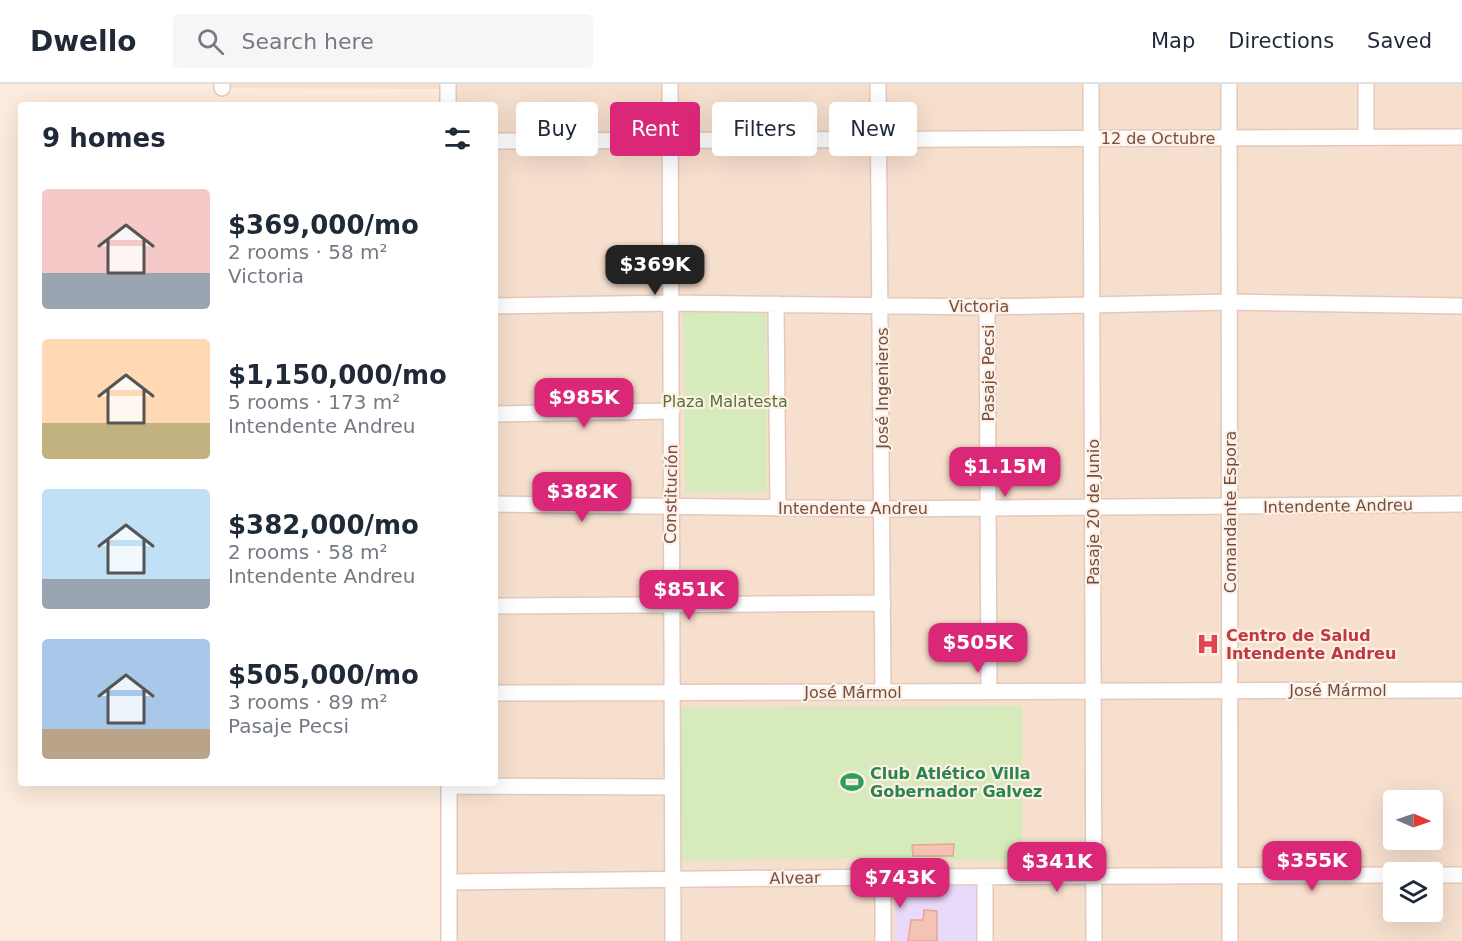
<!DOCTYPE html>
<meta charset="utf-8">
<style>
body{margin:0;font-family:"DejaVu Sans",sans-serif;background:#f6f6f7;color:#1f2937;height:100vh;display:flex;flex-direction:column;font-size:22px;white-space:nowrap}
*{box-sizing:border-box;margin:0}
p{font-size:20px;color:#747a83}
.icon{flex:none;width:33px;height:33px;fill:none;stroke:currentColor;stroke-width:2;stroke-linecap:round;stroke-linejoin:round}
.map{position:relative;flex:1;overflow:hidden}
.sheet{position:absolute;left:18px;top:18px;width:480px;height:684px;display:flex;flex-direction:column;background:#fff;border-radius:6px;box-shadow:0 6px 24px #0002}
.sheet>*{flex:none}
.hud{position:absolute;left:516px;top:18px;width:570px;height:54px;display:flex;gap:12px}
.needle{width:39px;rotate:92deg}
.controls{position:absolute;left:1383px;top:706px;display:grid;gap:12px}
.controls a{display:grid;place-items:center;width:60px;height:60px;border-radius:6px;background:#fff;box-shadow:0 6px 24px #0002;font-size:30px}
.price{position:absolute;translate:-50% -51px;padding:0 14px;border-radius:12px;background:#db2777;color:#fff;font-size:20px;line-height:39px;filter:drop-shadow(0 2px 3px #0008)}
.price::after{content:'';position:absolute;left:50%;top:36px;width:18px;height:14px;margin-left:-9px;background:inherit;clip-path:polygon(0 0,100% 0,50% 100%)}
.price.selected{background:#222;color:#fff}
ul{padding:0;list-style:none}
li{display:flex;align-items:center;gap:18px;height:150px;padding:0 24px}
li span{display:grid;place-items:center;flex:none;width:168px;height:120px;border-radius:6px;color:#555}
li>.icon{margin-inline-start:auto}
span .icon{width:72px;height:72px;fill:#fffc;stroke-width:1}
li b{font-size:26px}
h2{display:flex;justify-content:space-between;align-items:center;height:72px;padding:0 24px;font-size:26px}
.chip{padding:0 21px;border-radius:6px;background:#fff;box-shadow:0 6px 24px #0002;font-size:21px;line-height:54px}
.chip.selected{background:#db2777;color:#fff}
header{display:flex;align-items:center;gap:36px;box-sizing:border-box;height:84px;padding:0 30px;background:#fff;border-bottom:2px solid #e0e1e3}
header strong{font-size:28px}
nav{display:flex;gap:33px;margin-inline-start:auto;font-size:21px}
.search{width:420px;height:54px;background:#f6f6f7;display:flex;align-items:center;gap:15px;box-sizing:border-box;padding:0 21px;border-radius:6px;color:#747a83;font-size:22px}
.map>svg:first-child{display:block}
.residential{fill:#f7dfce;fill-rule:evenodd}
.education{fill:#e9daf9}
.green{fill:#d6eabc}
.building{fill:#f4c3b3;stroke:#e7a693;stroke-width:1.5}
.lines{fill:none;stroke-linecap:round;stroke-linejoin:round}
.minor-casing{stroke:#e3c8bc;stroke-width:18}
.minor{stroke:#fff;stroke-width:15}
.labels{text-anchor:middle;dominant-baseline:central;stroke-width:4.5;stroke-linejoin:round;paint-order:stroke}
.street-label{font-size:16px;fill:#734e45;stroke:#fff0e4}
.park-label{font-size:16px;fill:#54743a;stroke:#fff0e4}
.health-label{font-size:16px;font-weight:bold;fill:#be3a42;stroke:#fff0e4;text-anchor:start}
.leisure-label{font-size:16px;font-weight:bold;fill:#27864d;stroke:#fff0e4;text-anchor:start}
</style>
<header>
<strong>Dwello</strong>
<div class="search"><svg class="icon" aria-label="search" viewBox="0 0 24 24"><circle cx="10" cy="10" r="6"/><path d="M15 15l6 6"/></svg>Search here</div>
<nav><a>Map</a><a>Directions</a><a>Saved</a></nav>
</header>
<div class="map">
<svg width="1462" height="857" viewBox="0 0 1462 857">
<rect width="100%" height="100%" fill="#fdecdd"/>
<path class="residential" d="M 222,0 L 1462,0 L 1462,857 L 449,857 L 449,699 L 495,699 L 495,21 L 448,21 L 448,5 L 222,4 ZM 1394,717 L 1432,717 L 1432,756 L 1394,756 ZM 1394,789 L 1432,789 L 1432,828 L 1394,828 Z"/>
<path class="education" d="M 896,800 L 978,800 L 977,857 L 895,857 Z"/>
<path class="green" d="M 683,226 L 766,226 L 767,408 L 685,409 Z
M 1022,622 L 1022,777 L 883,774 L 681,777 L 681,623 Z"/>
<path class="building" d="M 954,760 L 953,772 L 913,772 L 912,761 Z
M 924,826 L 937,827 L 937,857 L 908,857 L 911,836 L 923,836 Z"/>
<g class="lines">
<g class="minor-casing">
<path id="minor" d="M 222,0 L 222,4
M 448,0 L 448,21
M 670,0 L 673,857
M 878,0 L 883,608
M 1091,0 L 1094,857
M 1229,0 L 1230,857
M 1366,53 L 1366,0
M 495,57 L 1462,53
M 776,220 L 778,424
M 495,222 L 672,219 L 987,223 L 1230,218 L 1462,222
M 987,223 L 989,606
M 495,330 L 672,327
M 495,420 L 882,425 L 1462,420
M 495,522 L 883,519
M 495,609 L 1462,606
M 449,699 L 449,857
M 449,702 L 672,703
M 1432,791 L 1462,791
M 449,798 L 883,793 L 1394,791
M 883,857 L 883,793
M 985,857 L 985,793"/>
</g>
<use href="#minor" class="minor"/>
</g>
<defs>
<g id="hospital-bare" transform="scale(1.8)"><path d="M-5-5h3v3.5h4V-5h3V5h-3V1.5h-4V5h-3Z" fill="#e0444e" stroke="#fff0e4" stroke-width="2.5" paint-order="stroke"/></g>
<g id="stadium-bare" transform="scale(1.8)"><path d="M0-5a6.5 5 0 1 0 0 10a6.5 5 0 1 0 0-10ZM-3.5-1.8h7v3.6h-7Z" fill="#2e9e5b" stroke="#fff0e4" stroke-width="2.5" paint-order="stroke"/></g>
</defs>
<g fill-rule="evenodd">
<use href="#hospital-bare" x="1208" y="560"/>
<use href="#stadium-bare" x="852" y="698"/>
</g>
<g class="labels">
<g class="street-label">
<text x="1158" y="54">12 de Octubre</text>
<text x="979" y="222">Victoria</text>
<text transform="translate(988 289) rotate(-90)">Pasaje Pecsi</text>
<text transform="translate(882 304) rotate(-90)">José Ingenieros</text>
<text transform="translate(671 410) rotate(-89)">Constitución</text>
<text transform="translate(1338 422) rotate(-1)">Intendente Andreu</text>
<text x="853" y="424">Intendente Andreu</text>
<text transform="translate(1093 428) rotate(-90)">Pasaje 20 de Junio</text>
<text transform="translate(1230 428) rotate(-90)">Comandante Espora</text>
<text x="1338" y="606">José Mármol</text>
<text x="853" y="608">José Mármol</text>
<text transform="translate(795 794) rotate(-1)">Alvear</text>
</g>
<g class="park-label">
<text x="725" y="317">Plaza Malatesta</text>
</g>
<g class="health-label">
<text x="1226" y="551">Centro de Salud<tspan x="1226" dy="18">Intendente Andreu</tspan></text>
</g>
<g class="leisure-label">
<text x="870" y="689">Club Atlético Villa<tspan x="870" dy="18">Gobernador Galvez</tspan></text>
</g>
</g>
</svg>
<div class="controls">
<a><svg class="needle" viewBox="-14 -14 28 28"><path d="M0-13l5 13h-10z" fill="#e53935"/><path d="M0 13l5-13h-10z" fill="#747a83"/></svg></a>
<a><svg class="icon" aria-label="layers" viewBox="0 0 24 24"><path d="M12 4l9 5-9 5-9-5zM3 14l9 5 9-5"/></svg></a>
</div>
<b class="price selected" style="left:655px;top:212px">$369K</b>
<b class="price" style="left:584px;top:345px">$985K</b>
<b class="price" style="left:1005px;top:414px">$1.15M</b>
<b class="price" style="left:582px;top:439px">$382K</b>
<b class="price" style="left:689px;top:537px">$851K</b>
<b class="price" style="left:978px;top:590px">$505K</b>
<b class="price" style="left:1312px;top:808px">$355K</b>
<b class="price" style="left:1057px;top:809px">$341K</b>
<b class="price" style="left:900px;top:825px">$743K</b>
<div class="hud">
<a class="chip">Buy</a>
<a class="chip selected">Rent</a>
<a class="chip">Filters</a>
<a class="chip">New</a>
</div>
<section class="sheet">
<h2>9 homes<svg class="icon" aria-label="filters" viewBox="0 0 24 24"><path d="M4 7h16M4 17h16"/><circle cx="9" cy="7" r="2"/><circle cx="15" cy="17" r="2"/></svg></h2>
<ul>
<li><span style="background:linear-gradient(#f6c9c9 70%,#9aa5b1 0)"><svg class="icon" aria-label="home" viewBox="0 0 24 24"><path d="M3 11l9-7 9 7M6 9v11h12V9"/></svg></span><div><b>$369,000/mo</b><p>2 rooms · 58 m²</p><p>Victoria</p></div></li>
<li><span style="background:linear-gradient(#ffd9b3 70%,#c2b280 0)"><svg class="icon" aria-label="home" viewBox="0 0 24 24"><path d="M3 11l9-7 9 7M6 9v11h12V9"/></svg></span><div><b>$1,150,000/mo</b><p>5 rooms · 173 m²</p><p>Intendente Andreu</p></div></li>
<li><span style="background:linear-gradient(#bfe0f5 75%,#9aa5b1 0)"><svg class="icon" aria-label="home" viewBox="0 0 24 24"><path d="M3 11l9-7 9 7M6 9v11h12V9"/></svg></span><div><b>$382,000/mo</b><p>2 rooms · 58 m²</p><p>Intendente Andreu</p></div></li>
<li><span style="background:linear-gradient(#a9c7e8 75%,#b9a48a 0)"><svg class="icon" aria-label="home" viewBox="0 0 24 24"><path d="M3 11l9-7 9 7M6 9v11h12V9"/></svg></span><div><b>$505,000/mo</b><p>3 rooms · 89 m²</p><p>Pasaje Pecsi</p></div></li>
</ul>
</section>
</div>
